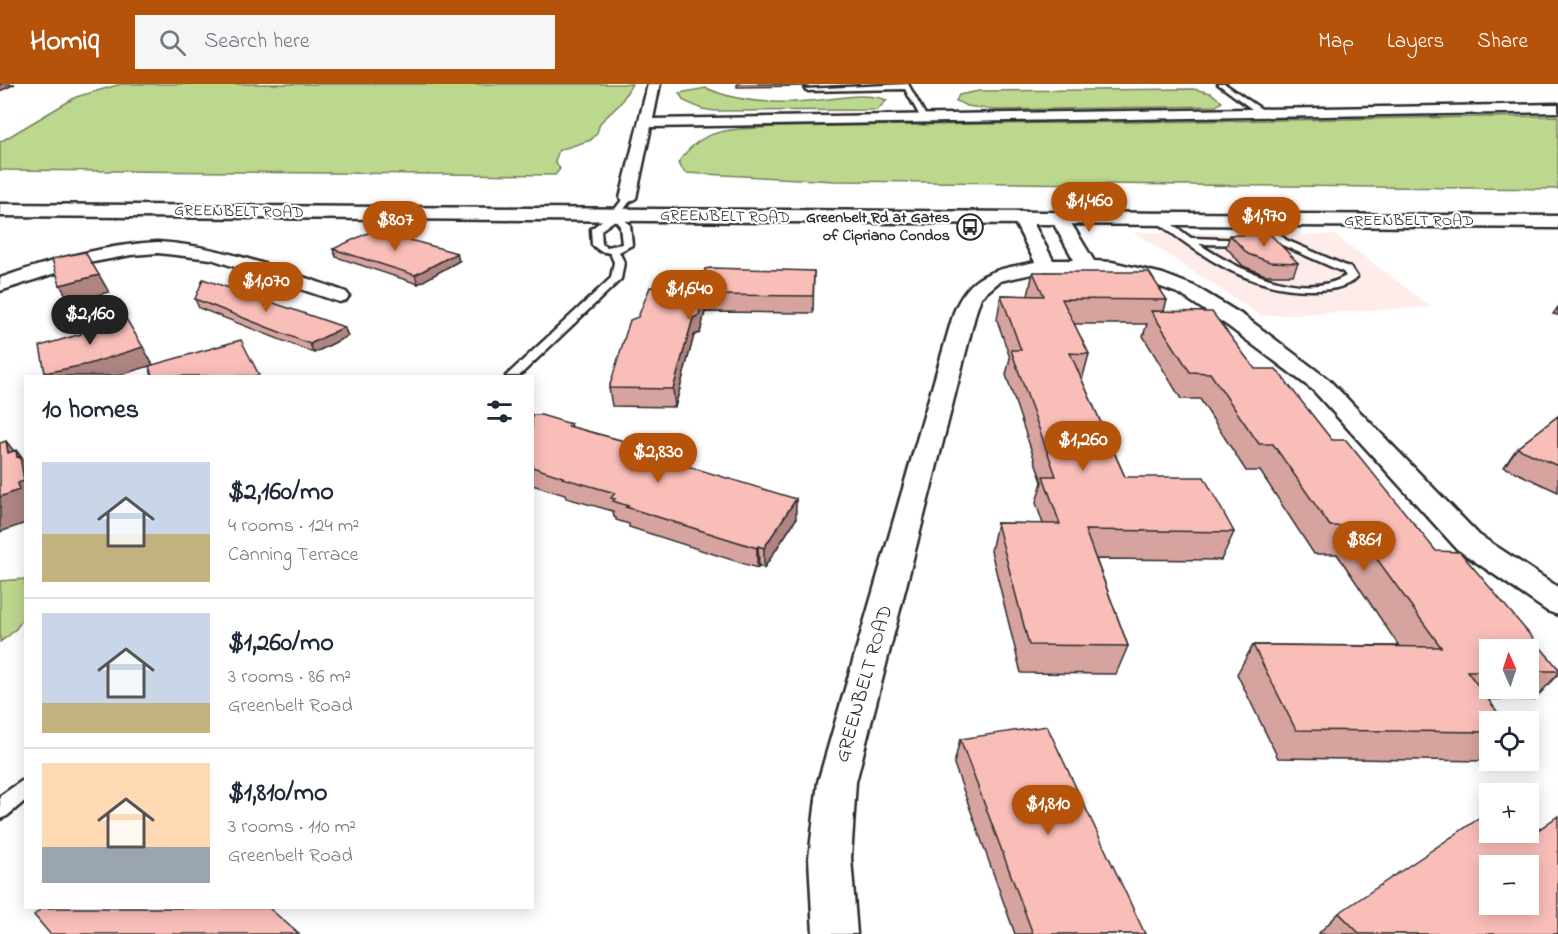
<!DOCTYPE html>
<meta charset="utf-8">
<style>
body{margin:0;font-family:"Indie Flower",sans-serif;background:#f6f6f7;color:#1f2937;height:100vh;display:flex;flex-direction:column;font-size:22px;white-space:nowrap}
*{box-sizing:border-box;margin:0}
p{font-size:20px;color:#747a83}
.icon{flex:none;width:33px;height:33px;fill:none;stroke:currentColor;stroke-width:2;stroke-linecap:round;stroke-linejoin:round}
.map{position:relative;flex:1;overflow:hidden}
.side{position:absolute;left:24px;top:291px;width:510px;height:534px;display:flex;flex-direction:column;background:#fff;border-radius:0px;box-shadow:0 3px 15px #0003}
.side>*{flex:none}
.needle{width:39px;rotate:357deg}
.controls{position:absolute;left:1479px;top:555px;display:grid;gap:12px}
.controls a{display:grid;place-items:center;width:60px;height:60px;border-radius:0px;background:#fff;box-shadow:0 3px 15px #0003;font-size:30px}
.price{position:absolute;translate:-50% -51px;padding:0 14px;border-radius:21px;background:#b45309;color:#fff;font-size:20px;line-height:39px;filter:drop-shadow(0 2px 3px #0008)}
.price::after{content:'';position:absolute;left:50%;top:36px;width:18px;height:14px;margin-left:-9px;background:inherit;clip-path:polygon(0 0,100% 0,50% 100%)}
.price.current{background:#222;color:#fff}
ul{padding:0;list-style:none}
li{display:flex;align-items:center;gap:18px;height:150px;padding:0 18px}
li+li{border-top:2px solid #e0e1e3}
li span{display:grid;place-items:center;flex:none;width:168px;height:120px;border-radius:0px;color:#555}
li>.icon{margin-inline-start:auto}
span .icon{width:72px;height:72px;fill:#fffc;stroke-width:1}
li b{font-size:26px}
h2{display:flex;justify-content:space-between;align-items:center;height:72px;padding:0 18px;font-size:26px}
header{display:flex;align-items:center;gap:36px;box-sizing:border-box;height:84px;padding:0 30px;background:#b45309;color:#fff}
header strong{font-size:28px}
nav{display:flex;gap:33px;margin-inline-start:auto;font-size:21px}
.search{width:420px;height:54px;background:#f6f6f7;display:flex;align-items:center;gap:15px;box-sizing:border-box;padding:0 21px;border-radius:0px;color:#747a83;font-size:22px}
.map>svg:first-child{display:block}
.built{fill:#feecea}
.green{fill:#bcd78e;stroke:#74815c;stroke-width:1.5}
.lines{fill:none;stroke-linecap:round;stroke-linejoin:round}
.lane-casing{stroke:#2b2b2b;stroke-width:5}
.street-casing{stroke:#2b2b2b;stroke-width:5}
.primary-casing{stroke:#2b2b2b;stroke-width:5}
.lane{fill:#fff;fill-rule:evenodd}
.street{fill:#fff;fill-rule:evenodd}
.primary{fill:#fff;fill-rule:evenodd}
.wall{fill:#d7a39f;stroke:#2b2b2b;stroke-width:1.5;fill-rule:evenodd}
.shaded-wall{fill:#af8582;stroke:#2b2b2b;stroke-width:1.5}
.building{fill:#fabeb9;stroke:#2b2b2b;stroke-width:1.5;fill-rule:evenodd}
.labels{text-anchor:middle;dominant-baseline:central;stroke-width:4.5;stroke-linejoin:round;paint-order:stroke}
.far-street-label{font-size:16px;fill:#2b2b2b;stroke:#fff}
.far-poi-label{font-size:16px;font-weight:bold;fill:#2b2b2b;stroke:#fff;text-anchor:end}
.street-label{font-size:20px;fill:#2b2b2b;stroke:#fff}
</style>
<header>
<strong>Homiq</strong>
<div class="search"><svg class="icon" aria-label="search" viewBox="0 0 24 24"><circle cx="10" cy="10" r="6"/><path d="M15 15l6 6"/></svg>Search here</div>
<nav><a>Map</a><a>Layers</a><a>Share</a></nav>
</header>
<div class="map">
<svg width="1558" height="850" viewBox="0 0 1558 850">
<rect width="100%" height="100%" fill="#fff"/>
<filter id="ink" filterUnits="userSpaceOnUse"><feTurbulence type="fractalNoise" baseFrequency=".0167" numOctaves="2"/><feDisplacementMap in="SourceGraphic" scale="12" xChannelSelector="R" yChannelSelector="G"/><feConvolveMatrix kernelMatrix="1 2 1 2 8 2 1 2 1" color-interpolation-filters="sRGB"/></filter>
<g filter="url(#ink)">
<path class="built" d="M 1133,148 L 1335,151 L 1432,223 L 1261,232 Z"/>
<path class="green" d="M 121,0 L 632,0 L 620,20 L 600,39 L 597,49 L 591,56 L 559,66 L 555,77 L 560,85 L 555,91 L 0,86 L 0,58 L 76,13 Z
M 706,4 C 737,18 774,20 808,17 C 835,16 860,7 887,16 L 877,26 L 715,27 L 702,25 L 684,17 L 679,9 Z
M 1193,5 L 1211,9 L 1222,18 L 1216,22 L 995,26 L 967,22 L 956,17 L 959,11 L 979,7 Z
M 1558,32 L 1558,105 L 835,97 L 685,89 L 678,79 C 702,42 732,46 772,43 Z
M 25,495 C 26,527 29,539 0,558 L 0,497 Z"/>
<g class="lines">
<g class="lane-casing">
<path id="lane" d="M 908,0 L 928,36 L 922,36 L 905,5 L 808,7 L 805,5 Z
M 1218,0 L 1225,0 L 1267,29 L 1260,31 Z
M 625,112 L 632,114 L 620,131 L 630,141 L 632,161 L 619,168 L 624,178 L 621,195 L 519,292 L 506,292 L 611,194 L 614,178 L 610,169 L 600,167 L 592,161 L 591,145 L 612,129 ZM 615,136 L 620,142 L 622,160 L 607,163 L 602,160 L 601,146 Z
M 1156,133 L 1162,133 L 1191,154 L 1251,156 L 1253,158 L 1248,161 L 1199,160 C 1236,185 1303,218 1346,192 L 1343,188 L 1280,160 L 1255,136 L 1263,134 L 1286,156 L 1351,184 L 1357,193 C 1347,204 1329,206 1314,206 C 1250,207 1204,174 1156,137 Z
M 26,694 L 26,716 L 7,732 L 0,735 L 0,712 Z"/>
</g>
<g class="street-casing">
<path id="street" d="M 648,0 L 660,0 L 653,35 L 1558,20 L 1558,28 L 651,43 L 636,114 L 628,119 L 620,114 Z
M 1022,130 L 1031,135 L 1053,176 L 1074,176 L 1051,135 L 1060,130 L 1066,131 L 1094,177 L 1112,178 L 1163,190 L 1194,202 L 1244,232 L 1329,296 L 1479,451 L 1558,503 L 1558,531 L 1547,527 L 1457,465 L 1313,306 L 1228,242 L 1180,210 L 1150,199 L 1112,190 L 1046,187 L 1000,197 L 981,213 L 976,228 L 856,698 L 851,774 L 857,850 L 813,850 L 809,774 L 818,698 L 954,228 C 971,187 996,186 1035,178 L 1013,135 Z
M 158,158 C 225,162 284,187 346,208 L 349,212 L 346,216 L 339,218 L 211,175 L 158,169 L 131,171 L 83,180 L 0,207 L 0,194 C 52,176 103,161 158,158 Z"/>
</g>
<g class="primary-casing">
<path id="primary" d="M 0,120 L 1558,132 L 1558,144 L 0,132 Z"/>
</g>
<use href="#lane" class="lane"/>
<use href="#street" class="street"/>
<use href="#primary" class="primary"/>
</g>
<path class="wall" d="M 737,0 L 806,0 L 806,2 L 737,3 Z
M 1230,151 L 1298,179 L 1293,191 L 1265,191 L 1243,182 L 1226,163 Z
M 333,165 L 459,177 L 418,200 L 336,173 Z
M 814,187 L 813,229 L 705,228 L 700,249 L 694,251 L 675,323 L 612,322 L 609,304 L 638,233 L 701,204 Z
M 1033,188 L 1167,216 L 1164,227 L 1255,285 L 1332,356 L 1436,467 L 1558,584 L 1558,590 L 1534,616 L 1489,615 L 1490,674 L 1487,677 L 1278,674 L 1237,590 L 1253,561 L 1399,562 L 1337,470 L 1314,470 L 1260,387 L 1246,387 L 1200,315 L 1181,315 L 1143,252 L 1147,240 L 1074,240 L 1089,270 L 1082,296 L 1125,393 L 1234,448 L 1221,476 L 1096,475 L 1128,562 L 1116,590 L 1021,589 L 991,467 L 997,439 L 1043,440 L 1036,419 L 1042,398 L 1006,291 L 1010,274 L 997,236 L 1001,211 L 1028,212 ZM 1490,566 L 1528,566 L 1528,604 L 1490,604 Z
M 195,215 L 344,243 L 348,252 L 314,269 L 199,224 Z
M 1558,223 L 1558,231 L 1553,230 Z
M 532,331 L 571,340 L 572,343 L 650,364 L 650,366 L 654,372 L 796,435 L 764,484 L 759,482 L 757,484 L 629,443 L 629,440 L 616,436 L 616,434 L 614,433 L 613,427 L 566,414 L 565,411 L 532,401 Z
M 1558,332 L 1558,408 L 1504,383 L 1517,364 Z
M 960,655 L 1145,850 L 1015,850 L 954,680 Z
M 1531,751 L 1558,850 L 1318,850 L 1339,829 Z"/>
<path class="shaded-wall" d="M 0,0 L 15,0 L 0,7 Z
M 457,169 L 459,177 L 418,200 L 415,191 Z
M 99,191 L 109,208 L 70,218 L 60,201 Z
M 703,211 L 705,228 L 700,249 L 694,251 L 675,323 L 673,305 L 693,234 Z
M 344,243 L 348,252 L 314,269 L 310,260 Z
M 143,263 L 153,281 L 116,292 L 47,292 L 45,289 Z
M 6,357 L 17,371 L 16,366 L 26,379 L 26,439 L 0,448 L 0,413 L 8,369 Z
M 796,415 L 796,435 L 764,484 L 764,464 Z
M 758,462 L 759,482 L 757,484 L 757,464 Z"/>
<path class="building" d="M 374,146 L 457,169 L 415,191 L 333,165 Z
M 1230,151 L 1271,151 L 1298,179 L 1270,178 L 1248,170 Z
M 85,168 L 99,191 L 60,201 L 52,175 Z
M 711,184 L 814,187 L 813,212 L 703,211 L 699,231 L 693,234 L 673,305 L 609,304 L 630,236 L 638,233 L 650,203 L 701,204 L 705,185 Z
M 1033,188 L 1149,188 L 1167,216 L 1062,215 L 1089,270 L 1070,269 L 1125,393 L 1204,393 L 1234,448 L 1085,446 L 1128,562 L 1029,561 L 997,439 L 1060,440 L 1043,392 L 1056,392 L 1011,266 L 1021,266 L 1001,211 L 1044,212 Z
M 203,195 L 344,243 L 310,260 L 195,215 Z
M 1151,227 L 1212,228 L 1255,285 L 1276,285 L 1332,356 L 1346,356 L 1436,467 L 1460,468 L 1558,584 L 1558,587 L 1528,587 L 1528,566 L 1490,566 L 1490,587 L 1467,587 L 1505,638 L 1490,638 L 1490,648 L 1296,646 L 1253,561 L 1441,563 L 1353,442 L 1330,442 L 1273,360 L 1259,360 L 1210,289 L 1190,288 Z
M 125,233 L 143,263 L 89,280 L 45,289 L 40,262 L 81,250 L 79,246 Z
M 241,256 L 259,291 L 253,292 L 152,292 L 149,282 Z
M 532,331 L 541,331 L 571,340 L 568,342 L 650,364 L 648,366 L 654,367 L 651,371 L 796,415 L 764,464 L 758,462 L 757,464 L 626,423 L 628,422 L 613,417 L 615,415 L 611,414 L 615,409 L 562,394 L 563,393 L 532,383 Z
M 1558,332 L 1558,382 L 1517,364 Z
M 6,357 L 8,369 L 16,366 L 17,373 L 20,372 L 24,397 L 18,399 L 19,406 L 0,413 L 0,359 Z
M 1047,642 L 1145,850 L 1033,850 L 960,655 Z
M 1490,727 L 1490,748 L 1528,748 L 1531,751 L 1558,732 L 1558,850 L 1360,850 L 1339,829 ZM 1490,782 L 1528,782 L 1528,820 L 1490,820 Z
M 40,824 L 269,824 L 299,850 L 50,850 L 34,831 L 41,825 Z"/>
</g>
<defs>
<g id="bus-ring" transform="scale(1.35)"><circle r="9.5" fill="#fff" stroke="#2b2b2b" stroke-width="1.5"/><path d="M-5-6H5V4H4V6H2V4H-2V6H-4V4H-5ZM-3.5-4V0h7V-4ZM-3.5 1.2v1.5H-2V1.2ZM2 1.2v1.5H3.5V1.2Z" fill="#2b2b2b"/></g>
</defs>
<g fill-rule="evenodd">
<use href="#bus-ring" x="970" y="143"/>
</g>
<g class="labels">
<g class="far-street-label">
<text transform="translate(239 128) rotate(1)">GREENBELT ROAD</text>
<text transform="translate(725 133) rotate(1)">GREENBELT ROAD</text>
<text x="1409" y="137">GREENBELT ROAD</text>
</g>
<g class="far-poi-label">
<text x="950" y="134">Greenbelt Rd at Gates<tspan x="950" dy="18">of Cipriano Condos</tspan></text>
</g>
<g class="street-label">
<text transform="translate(865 600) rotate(-74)">GREENBELT ROAD</text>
</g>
</g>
</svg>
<div class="controls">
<a><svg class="needle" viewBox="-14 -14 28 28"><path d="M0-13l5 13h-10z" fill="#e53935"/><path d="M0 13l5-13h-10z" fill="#747a83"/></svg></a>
<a><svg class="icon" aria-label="locate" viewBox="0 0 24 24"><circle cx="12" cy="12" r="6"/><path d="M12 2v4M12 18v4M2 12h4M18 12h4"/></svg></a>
<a>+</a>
<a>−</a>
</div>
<b class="price" style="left:1089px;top:149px">$1,460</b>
<b class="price" style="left:1264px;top:164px">$1,970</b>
<b class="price" style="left:395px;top:168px">$807</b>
<b class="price" style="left:266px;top:229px">$1,070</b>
<b class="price" style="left:689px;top:237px">$1,640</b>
<b class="price current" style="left:90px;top:262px">$2,160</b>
<b class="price" style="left:1083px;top:388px">$1,260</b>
<b class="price" style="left:658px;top:400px">$2,830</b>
<b class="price" style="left:1364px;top:488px">$861</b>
<b class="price" style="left:1048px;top:752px">$1,810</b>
<section class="side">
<h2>10 homes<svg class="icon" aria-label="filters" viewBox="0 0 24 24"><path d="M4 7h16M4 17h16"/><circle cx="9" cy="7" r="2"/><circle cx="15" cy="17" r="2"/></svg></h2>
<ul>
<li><span style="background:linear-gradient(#c9d6e8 60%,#c2b280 0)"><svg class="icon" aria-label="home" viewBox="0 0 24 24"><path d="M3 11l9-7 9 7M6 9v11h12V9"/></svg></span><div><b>$2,160/mo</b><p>4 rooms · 124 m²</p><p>Canning Terrace</p></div></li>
<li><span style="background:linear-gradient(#c9d6e8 75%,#c2b280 0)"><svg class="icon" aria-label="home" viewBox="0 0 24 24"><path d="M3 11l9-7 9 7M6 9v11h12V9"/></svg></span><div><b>$1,260/mo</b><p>3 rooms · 86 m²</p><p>Greenbelt Road</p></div></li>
<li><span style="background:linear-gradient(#ffd9b3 70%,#9aa5b1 0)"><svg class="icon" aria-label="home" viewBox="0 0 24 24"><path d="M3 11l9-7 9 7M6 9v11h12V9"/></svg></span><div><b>$1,810/mo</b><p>3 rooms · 110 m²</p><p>Greenbelt Road</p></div></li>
</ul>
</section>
</div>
